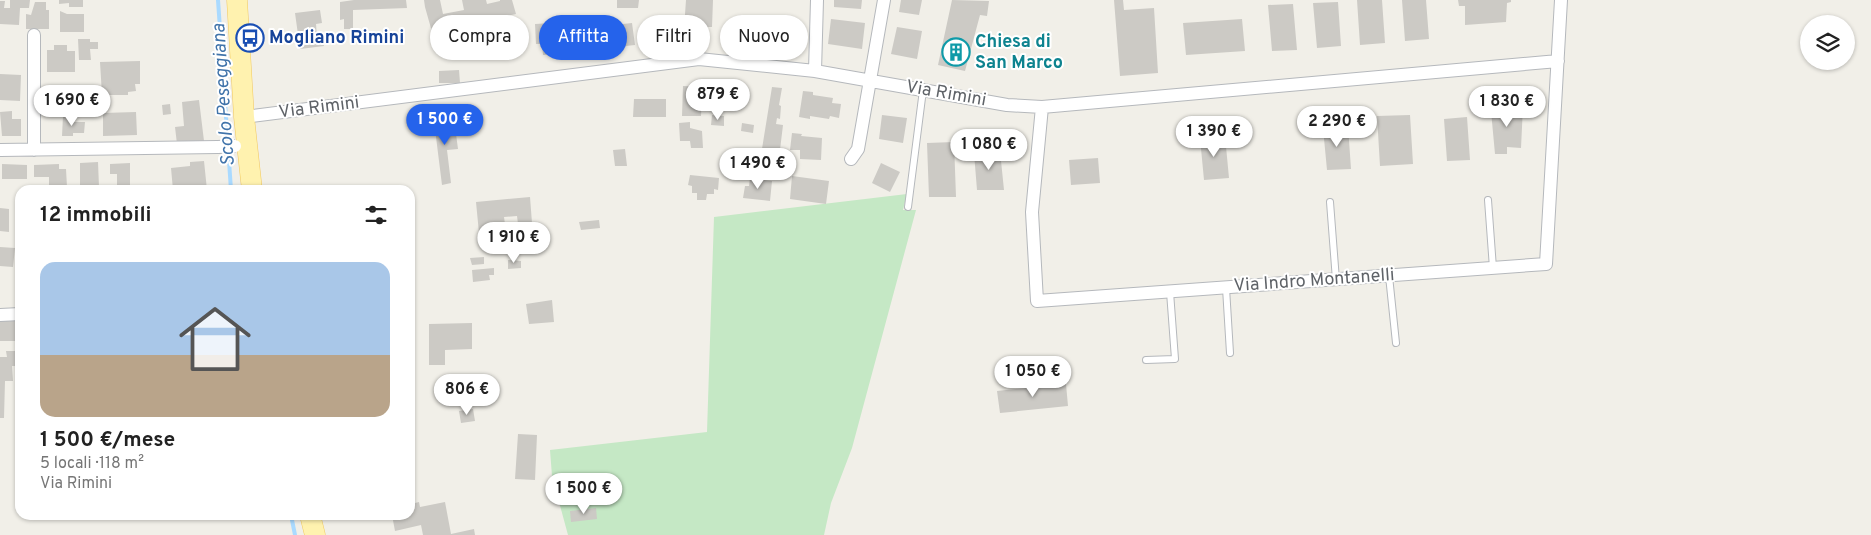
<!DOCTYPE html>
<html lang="it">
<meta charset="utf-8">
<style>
body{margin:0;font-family:Overpass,sans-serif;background:#f6f6f6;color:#222;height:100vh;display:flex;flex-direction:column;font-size:19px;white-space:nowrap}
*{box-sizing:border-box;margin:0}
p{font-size:16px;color:#767676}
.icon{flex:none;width:28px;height:28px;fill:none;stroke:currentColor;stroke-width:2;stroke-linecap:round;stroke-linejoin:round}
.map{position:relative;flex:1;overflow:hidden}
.sheet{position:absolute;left:15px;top:185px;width:400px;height:335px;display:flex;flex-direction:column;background:#fff;border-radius:15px;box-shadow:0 1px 4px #0004}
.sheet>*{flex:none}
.top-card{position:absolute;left:430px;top:15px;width:475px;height:45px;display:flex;gap:10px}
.buttons{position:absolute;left:1800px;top:15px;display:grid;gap:10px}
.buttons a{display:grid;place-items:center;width:55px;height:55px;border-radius:50%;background:#fff;box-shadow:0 1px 4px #0004;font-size:25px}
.price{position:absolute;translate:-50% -42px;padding:0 11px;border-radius:18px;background:#fff;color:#222;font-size:16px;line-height:32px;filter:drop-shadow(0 1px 2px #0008)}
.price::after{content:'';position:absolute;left:50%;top:30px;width:15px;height:11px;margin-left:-8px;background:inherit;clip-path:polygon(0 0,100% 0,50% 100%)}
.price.on{background:#2563eb;color:#fff}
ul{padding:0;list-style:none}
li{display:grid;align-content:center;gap:10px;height:265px;padding:0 25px}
li span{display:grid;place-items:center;height:155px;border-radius:15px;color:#555}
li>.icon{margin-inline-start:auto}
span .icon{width:90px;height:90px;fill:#fffc;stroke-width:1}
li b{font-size:21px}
h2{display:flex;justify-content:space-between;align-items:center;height:60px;padding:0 25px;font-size:21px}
.pill{padding:0 18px;border-radius:22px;background:#fff;box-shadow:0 1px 4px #0004;font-size:18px;line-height:45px}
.pill.on{background:#2563eb;color:#fff}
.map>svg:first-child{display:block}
.green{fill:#c5e8c5}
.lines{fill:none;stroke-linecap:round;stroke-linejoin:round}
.stream{stroke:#aadaff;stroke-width:4}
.building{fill:#cccac5}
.service-casing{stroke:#b5b8bc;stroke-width:8}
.minor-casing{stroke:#b5b8bc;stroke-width:14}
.primary-casing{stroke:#f2c960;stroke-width:21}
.service{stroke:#fff;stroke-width:6}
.minor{stroke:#fff;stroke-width:12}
.primary{stroke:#fff2af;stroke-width:20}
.minor-bridge-casing{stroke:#b5b8bc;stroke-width:14;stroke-linecap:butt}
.minor-bridge{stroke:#fff;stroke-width:12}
.labels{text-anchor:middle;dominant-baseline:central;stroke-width:4;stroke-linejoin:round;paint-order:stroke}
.transit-label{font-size:18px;font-weight:bold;fill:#164399;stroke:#fff;text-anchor:start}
.culture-label{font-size:18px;font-weight:bold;fill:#0d838f;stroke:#fff;text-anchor:start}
.street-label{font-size:18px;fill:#5f6368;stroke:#fff}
.water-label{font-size:19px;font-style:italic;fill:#4174aa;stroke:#fff}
</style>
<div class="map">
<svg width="1871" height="535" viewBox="0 0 1871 535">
<rect width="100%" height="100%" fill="#f1efe8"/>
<path class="green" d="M 907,194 L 903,210 L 916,210 L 852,448 L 831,503 L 824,535 L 568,535 L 552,476 L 550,450 L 707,432 L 714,217 Z"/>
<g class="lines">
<path class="stream" d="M 218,0 L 231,190
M 291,515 L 295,535"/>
</g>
<path class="building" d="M 10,0 L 30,0 L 29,8 L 20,8 L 19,25 L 0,24 L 0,1 L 5,1 L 4,8 L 10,8 Z
M 59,0 L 83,0 L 83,7 L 69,7 L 69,3 L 59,4 Z
M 354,0 L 406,0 L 407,8 L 353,10 L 353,29 L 344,29 L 344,19 L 340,20 L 340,2 Z
M 424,0 L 440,0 L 443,14 L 464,10 L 462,0 L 486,0 L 487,4 L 500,1 L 500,0 L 512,0 L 516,14 L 432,32 L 425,7 Z
M 617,0 L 639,0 L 638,8 L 617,8 Z
M 686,0 L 713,0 L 712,27 L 704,27 L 703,44 L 683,43 Z
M 834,0 L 862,0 L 861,9 L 834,7 Z
M 901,0 L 922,0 L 919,15 L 899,12 Z
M 952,0 L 989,1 L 987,16 L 980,15 L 965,71 L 938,65 Z
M 1114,0 L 1123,0 L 1124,10 L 1154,8 L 1158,73 L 1120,76 Z
M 1357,0 L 1382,0 L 1385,43 L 1360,45 Z
M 1402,0 L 1426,0 L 1429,39 L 1405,41 Z
M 1458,0 L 1511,0 L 1511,2 L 1507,3 L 1506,22 L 1465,25 L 1465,6 L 1459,6 Z
M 35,2 L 46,2 L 46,10 L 49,10 L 49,29 L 26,29 L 26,14 L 31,15 Z
M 1338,2 L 1341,46 L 1317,48 L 1313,3 Z
M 1293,4 L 1297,50 L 1272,51 L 1268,5 Z
M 320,10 L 322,23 L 316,24 L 317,37 L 323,36 L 324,46 L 300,49 L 295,13 Z
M 60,11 L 67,14 L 84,14 L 84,32 L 60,32 Z
M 831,19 L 865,23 L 862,49 L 828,44 Z
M 1242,19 L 1245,51 L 1186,55 L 1183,23 Z
M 552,23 L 552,29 L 559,28 L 560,42 L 563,41 L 564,54 L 543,55 L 542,44 L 536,44 L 535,24 Z
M 632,23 L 635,45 L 607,48 L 605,26 Z
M 897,27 L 922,31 L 917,59 L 891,54 Z
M 78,39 L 90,39 L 90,42 L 98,42 L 98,49 L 90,49 L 91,60 L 79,60 Z
M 54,45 L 67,45 L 67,51 L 75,51 L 75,72 L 47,72 L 47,50 L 54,50 Z
M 140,61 L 140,84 L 135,84 L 136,91 L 128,92 L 128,95 L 102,95 L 100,62 Z
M 459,70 L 460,83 L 439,83 L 439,71 Z
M 0,74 L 21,75 L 20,101 L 0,100 Z
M 727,79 L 741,81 L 739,102 L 720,101 L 721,91 L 726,92 Z
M 683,86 L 705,87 L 705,97 L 702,96 L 701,116 L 682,116 Z
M 772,87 L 782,88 L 779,105 L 781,106 L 780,119 L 777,118 L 776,124 L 783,125 L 779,158 L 761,155 Z
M 803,91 L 813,92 L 813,95 L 833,98 L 832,103 L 841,104 L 839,118 L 830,116 L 829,119 L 810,116 L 810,119 L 799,117 Z
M 634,99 L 666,99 L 666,117 L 633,117 Z
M 199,100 L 204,141 L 177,144 L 175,127 L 184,126 L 182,102 Z
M 170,104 L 171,114 L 163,115 L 162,105 Z
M 1503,106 L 1523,106 L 1521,148 L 1507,147 L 1507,154 L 1495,154 L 1491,111 L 1502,109 Z
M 12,111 L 12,119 L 21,119 L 21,136 L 2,136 L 0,112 Z
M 136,112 L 137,135 L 103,136 L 103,113 Z
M 712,115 L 724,116 L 724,126 L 711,125 Z
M 882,115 L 907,118 L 903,143 L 879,139 Z
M 1410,115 L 1413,164 L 1380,166 L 1377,116 Z
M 63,116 L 72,117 L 72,122 L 85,122 L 84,133 L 73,133 L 73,136 L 62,136 Z
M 1467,117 L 1470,160 L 1447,161 L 1444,119 Z
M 454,119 L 458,149 L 447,150 L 451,183 L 442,185 L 434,121 Z
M 690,122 L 690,128 L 702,131 L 703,148 L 691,148 L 690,141 L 680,141 L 679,123 Z
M 742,123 L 754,125 L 753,133 L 741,131 Z
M 1348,126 L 1351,169 L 1327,170 L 1323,128 Z
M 792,133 L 802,134 L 801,136 L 822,138 L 821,160 L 800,159 L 800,150 L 790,150 Z
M 1225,136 L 1229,178 L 1204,180 L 1200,138 Z
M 954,142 L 956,197 L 929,197 L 927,143 Z
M 625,149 L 627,166 L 615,166 L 613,150 Z
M 1000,151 L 1004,190 L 977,190 L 974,153 Z
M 1098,158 L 1100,183 L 1071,185 L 1069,160 Z
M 204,161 L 207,190 L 173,190 L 171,168 L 190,166 L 190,162 Z
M 98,162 L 99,187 L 80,188 L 80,163 Z
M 130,163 L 130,186 L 117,186 L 117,174 L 110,174 L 110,164 Z
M 881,163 L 900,172 L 890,192 L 872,183 Z
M 2,164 L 27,165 L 27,179 L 2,179 Z
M 59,164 L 59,169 L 66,169 L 67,187 L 49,187 L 49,177 L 34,177 L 34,165 Z
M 690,175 L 719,178 L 718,190 L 714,189 L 714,194 L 707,194 L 706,200 L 697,200 L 697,193 L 692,193 L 692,186 L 688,185 Z
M 792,176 L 829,181 L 826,204 L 790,199 Z
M 750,178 L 772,181 L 770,201 L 743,198 L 745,186 L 749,186 Z
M 310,185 L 310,190 L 291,190 L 291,188 Z
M 530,197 L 532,223 L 518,224 L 517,216 L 504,217 L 506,231 L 479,233 L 476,202 Z
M 0,208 L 9,209 L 9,232 L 0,231 Z
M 15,219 L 20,219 L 20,245 L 15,245 Z
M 599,220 L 600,228 L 581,230 L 579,222 Z
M 545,229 L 546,236 L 532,238 L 531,231 Z
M 0,247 L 15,248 L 13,267 L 0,266 Z
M 484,257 L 484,264 L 472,265 L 470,258 Z
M 508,260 L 521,261 L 521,268 L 508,269 Z
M 494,268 L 494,275 L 489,275 L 490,280 L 473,282 L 472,270 Z
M 552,300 L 554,322 L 529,324 L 526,304 Z
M 15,319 L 15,341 L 0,341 L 0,320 Z
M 472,323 L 472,349 L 445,350 L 445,365 L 429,365 L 429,324 Z
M 6,351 L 15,351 L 16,366 L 12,366 L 13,381 L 5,381 L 4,418 L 0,418 L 0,357 L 7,357 Z
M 1066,384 L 1068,406 L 1000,413 L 997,391 Z
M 473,409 L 475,421 L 461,423 L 459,411 Z
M 518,434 L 537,435 L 535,480 L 515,479 Z
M 413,492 L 415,503 L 419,502 L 420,507 L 445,502 L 451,534 L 474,529 L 475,535 L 423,535 L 421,525 L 395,531 L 392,515 L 410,515 L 410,493 Z
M 596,508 L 597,519 L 571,522 L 570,511 Z"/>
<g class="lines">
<g class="service-casing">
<path id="service" d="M 1488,200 L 1493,268
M 1330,202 L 1336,280
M 908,207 L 923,90
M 1389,276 L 1396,343
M 1226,288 L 1230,353
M 1146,360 L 1175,359 L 1170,292"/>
</g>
<g class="minor-casing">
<path id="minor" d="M 34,35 L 34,150
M 815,71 L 817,0
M 1042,107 L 1032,212 L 1037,301 L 1546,264 L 1561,0
M 244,117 L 699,59 L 815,71 L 1007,105 L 1042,107 L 1558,61
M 0,150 L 218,147
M 851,159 L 858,149 L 884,0
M 0,315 L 20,314"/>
</g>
<g class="primary-casing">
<path id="primary" d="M 237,0 L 244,117 L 252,190
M 310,515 L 315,535"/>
</g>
<use href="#service" class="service"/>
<use href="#minor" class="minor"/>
<use href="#primary" class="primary"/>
<g class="minor-bridge-casing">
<path id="minor-bridge" d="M 218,147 L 235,146"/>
</g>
<use href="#minor-bridge" class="minor-bridge"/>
</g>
<defs>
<g id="bus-ring" transform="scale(1.4375)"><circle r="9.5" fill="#fff" stroke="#1a4fb4" stroke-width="1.5"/><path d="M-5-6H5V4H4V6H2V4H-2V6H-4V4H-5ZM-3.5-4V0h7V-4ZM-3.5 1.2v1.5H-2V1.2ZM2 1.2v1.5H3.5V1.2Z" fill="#1a4fb4"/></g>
<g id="building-ring" transform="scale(1.4375)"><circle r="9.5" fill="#fff" stroke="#0f9aa8" stroke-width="1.5"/><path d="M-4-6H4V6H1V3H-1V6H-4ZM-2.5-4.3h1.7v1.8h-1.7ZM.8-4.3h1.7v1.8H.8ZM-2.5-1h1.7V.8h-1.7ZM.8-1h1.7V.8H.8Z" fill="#0f9aa8"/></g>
</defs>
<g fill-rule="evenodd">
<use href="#bus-ring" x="250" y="38"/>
<use href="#building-ring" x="956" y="52"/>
</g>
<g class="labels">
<g class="transit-label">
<text x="269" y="38">Mogliano Rimini</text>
</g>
<g class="culture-label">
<text x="975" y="42">Chiesa di<tspan x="975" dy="21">San Marco</tspan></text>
</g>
<g class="street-label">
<text transform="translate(946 94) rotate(10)">Via Rimini</text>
<text transform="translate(319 108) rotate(-7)">Via Rimini</text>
<text transform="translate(1314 281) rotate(-4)">Via Indro Montanelli</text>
</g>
<g class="water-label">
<text transform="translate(224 95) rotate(-94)">Scolo Peseggiana</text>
</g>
</g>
</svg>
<div class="buttons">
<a><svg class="icon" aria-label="layers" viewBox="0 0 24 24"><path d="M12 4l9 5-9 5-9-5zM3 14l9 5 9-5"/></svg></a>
</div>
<b class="price" style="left:718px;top:121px">879 €</b>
<b class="price" style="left:72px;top:127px">1 690 €</b>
<b class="price" style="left:1507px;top:128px">1 830 €</b>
<b class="price on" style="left:445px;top:146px">1 500 €</b>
<b class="price" style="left:1337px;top:148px">2 290 €</b>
<b class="price" style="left:1214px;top:158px">1 390 €</b>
<b class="price" style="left:989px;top:171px">1 080 €</b>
<b class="price" style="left:758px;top:190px">1 490 €</b>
<b class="price" style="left:514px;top:264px">1 910 €</b>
<b class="price" style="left:1033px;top:398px">1 050 €</b>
<b class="price" style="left:467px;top:416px">806 €</b>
<b class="price" style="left:584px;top:515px">1 500 €</b>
<div class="top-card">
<a class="pill">Compra</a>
<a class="pill on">Affitta</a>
<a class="pill">Filtri</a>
<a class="pill">Nuovo</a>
</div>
<section class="sheet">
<h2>12 immobili<svg class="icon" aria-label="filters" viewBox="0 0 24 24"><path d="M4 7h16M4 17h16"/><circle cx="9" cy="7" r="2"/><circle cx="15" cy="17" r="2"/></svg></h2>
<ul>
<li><span style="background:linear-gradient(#a9c7e8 60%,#b9a48a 0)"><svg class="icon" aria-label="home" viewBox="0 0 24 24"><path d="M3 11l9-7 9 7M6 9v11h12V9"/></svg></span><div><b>1 500 €/mese</b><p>5 locali · 118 m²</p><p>Via Rimini</p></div></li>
</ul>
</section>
</div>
